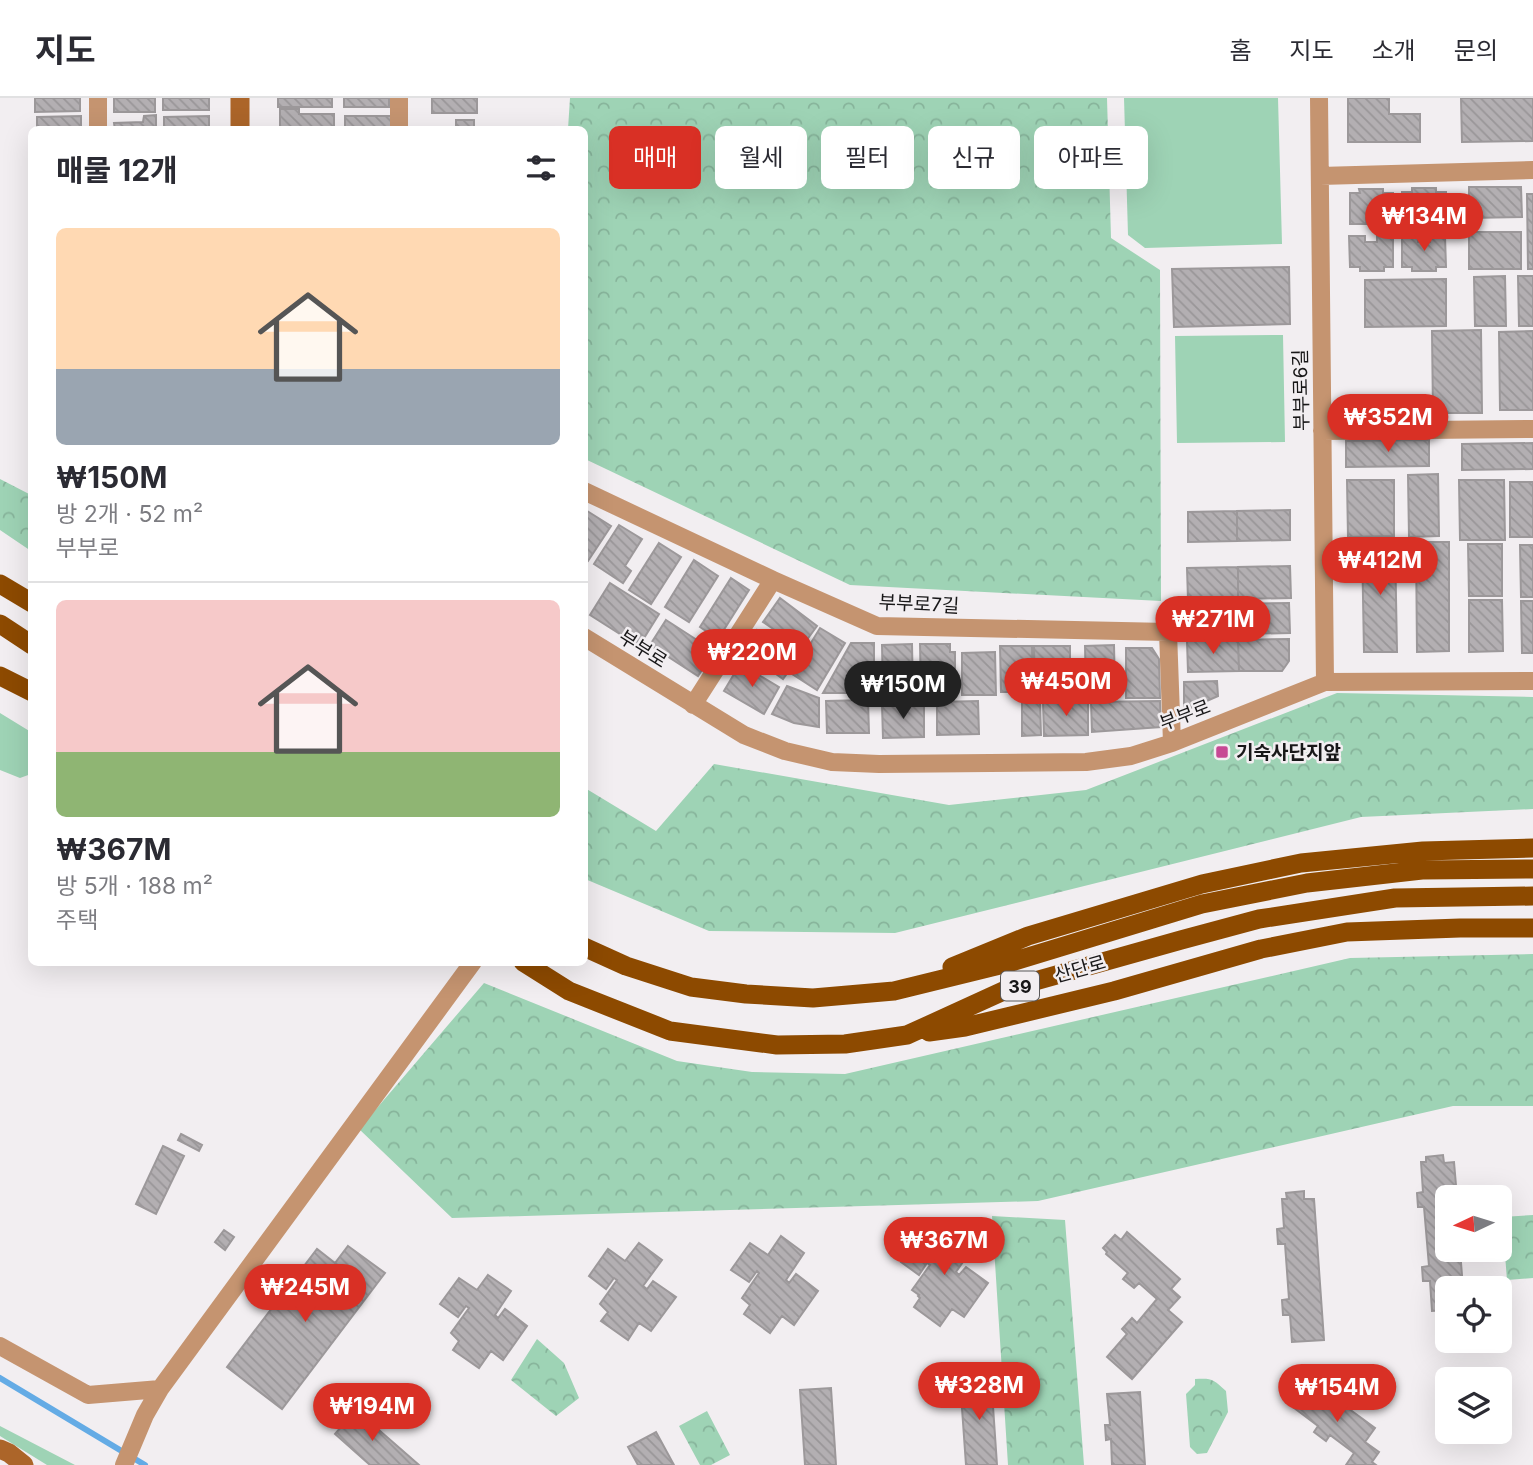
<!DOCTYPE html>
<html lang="ko">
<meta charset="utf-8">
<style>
body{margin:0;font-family:Inter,"Noto Sans KR",sans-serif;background:#f2f2f3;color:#2b2b33;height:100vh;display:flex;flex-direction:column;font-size:26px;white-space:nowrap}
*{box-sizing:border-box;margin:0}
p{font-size:23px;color:#7c7c81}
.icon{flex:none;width:38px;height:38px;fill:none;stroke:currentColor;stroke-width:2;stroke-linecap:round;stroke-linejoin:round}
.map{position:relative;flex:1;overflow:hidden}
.side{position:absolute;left:28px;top:28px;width:560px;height:840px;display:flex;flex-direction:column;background:#fff;border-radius:10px;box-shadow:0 7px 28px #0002}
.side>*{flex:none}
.hud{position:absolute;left:609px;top:28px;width:665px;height:63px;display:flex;gap:14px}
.needle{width:46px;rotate:266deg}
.tools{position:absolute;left:1435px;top:1087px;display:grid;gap:14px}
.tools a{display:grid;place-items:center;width:77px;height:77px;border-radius:10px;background:#fff;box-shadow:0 7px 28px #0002;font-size:35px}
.price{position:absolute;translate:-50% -60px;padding:0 16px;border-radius:24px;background:#d93025;color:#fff;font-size:23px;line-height:46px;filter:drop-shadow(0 2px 4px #0008)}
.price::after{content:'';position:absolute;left:50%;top:42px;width:21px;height:16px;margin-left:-10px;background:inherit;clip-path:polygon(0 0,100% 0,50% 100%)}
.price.on{background:#222;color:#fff}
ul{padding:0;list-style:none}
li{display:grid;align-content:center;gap:14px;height:371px;padding:0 28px}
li+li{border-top:2px solid #e1e1e2}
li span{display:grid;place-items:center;height:217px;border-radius:10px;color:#555}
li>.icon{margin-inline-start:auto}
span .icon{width:126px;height:126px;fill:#fffc;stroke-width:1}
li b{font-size:30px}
h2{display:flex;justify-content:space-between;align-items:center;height:84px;padding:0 28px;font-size:30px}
.tag{padding:0 24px;border-radius:10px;background:#fff;box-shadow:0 7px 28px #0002;font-size:24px;line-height:63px}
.tag.on{background:#d93025;color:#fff}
header{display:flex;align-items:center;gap:42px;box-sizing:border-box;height:98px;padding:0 35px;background:#fff;border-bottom:2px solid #e1e1e2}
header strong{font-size:33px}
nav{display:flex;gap:38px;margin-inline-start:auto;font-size:24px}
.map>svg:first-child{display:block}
.green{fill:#9ed3b5}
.forest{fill:url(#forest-crowns)}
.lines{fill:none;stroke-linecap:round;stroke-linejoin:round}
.stream{stroke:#64abe5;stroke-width:6}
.building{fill:url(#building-back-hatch);stroke:#9c989a;stroke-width:2}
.minor{stroke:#c59470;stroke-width:18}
.secondary{stroke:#ac6529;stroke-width:19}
.primary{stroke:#8d4a00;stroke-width:19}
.poi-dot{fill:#c74894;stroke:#f2eef1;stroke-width:2.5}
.labels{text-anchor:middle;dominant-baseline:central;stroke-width:5;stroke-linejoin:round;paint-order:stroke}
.shield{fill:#f2eef1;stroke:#595859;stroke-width:2}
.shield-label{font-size:18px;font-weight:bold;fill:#181718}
.street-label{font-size:19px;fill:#181718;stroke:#f2eef1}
.poi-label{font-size:19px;font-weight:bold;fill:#181718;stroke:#f2eef1;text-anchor:start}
</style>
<header>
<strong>지도</strong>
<nav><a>홈</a><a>지도</a><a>소개</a><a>문의</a></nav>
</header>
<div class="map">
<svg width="1533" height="1367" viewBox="0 0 1533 1367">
<defs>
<pattern id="forest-crowns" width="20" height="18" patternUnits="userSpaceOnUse" patternTransform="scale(1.75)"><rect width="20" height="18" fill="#9ed3b5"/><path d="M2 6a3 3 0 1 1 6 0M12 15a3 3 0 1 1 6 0" fill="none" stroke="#87b49b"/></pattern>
<pattern id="building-back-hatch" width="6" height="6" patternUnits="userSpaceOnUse" patternTransform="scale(1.75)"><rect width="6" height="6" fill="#b3afb2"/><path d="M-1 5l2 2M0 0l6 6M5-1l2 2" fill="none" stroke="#999698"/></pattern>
</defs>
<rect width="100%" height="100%" fill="#f2eef1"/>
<path class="green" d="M 1124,0 L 1278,0 L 1282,146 L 1145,150 L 1128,137 Z
M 1283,237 L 1285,344 L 1177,345 L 1175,238 Z
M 0,615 L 31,634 L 31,676 L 20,680 L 0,672 Z
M 0,1328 L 75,1367 L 47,1367 L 0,1338 Z"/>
<path class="forest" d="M 570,0 L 1107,0 L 1111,140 L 1160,172 L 1161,503 L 850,487 L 585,361 L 584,32 L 568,31 Z
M 0,381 L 31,397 L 31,453 L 0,432 Z
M 1337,595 L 1533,599 L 1533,711 L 1361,719 L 895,835 L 709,833 L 585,781 L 585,690 L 656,733 L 714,666 L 949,707 L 1086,692 Z
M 1533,856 L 1533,1008 L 1453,1008 L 1038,1103 L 452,1120 L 359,1031 L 484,885 L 677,963 L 752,974 L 845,976 L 1350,860 Z
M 1533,1117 L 1533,1180 L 1507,1182 L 1502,1119 Z
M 992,1118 L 1065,1122 L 1084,1367 L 1008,1367 Z
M 537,1241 L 564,1265 L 579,1300 L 556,1318 L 511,1282 Z
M 1195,1281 C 1212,1280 1213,1281 1226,1293 L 1228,1314 L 1207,1355 L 1197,1356 L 1190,1349 L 1186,1296 L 1195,1287 Z
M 707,1313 L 730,1357 L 711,1367 L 700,1367 L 679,1328 Z"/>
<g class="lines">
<path class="stream" d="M 0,1280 L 145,1367"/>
</g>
<path class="building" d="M 35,0 L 80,0 L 80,13 L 35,14 Z
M 114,0 L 155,0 L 155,14 L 114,14 Z
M 163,0 L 209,0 L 209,12 L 163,12 Z
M 278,0 L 332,0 L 332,9 L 278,9 Z
M 344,0 L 389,0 L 389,9 L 344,9 Z
M 432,0 L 477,0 L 477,15 L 432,15 Z
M 1348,0 L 1389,0 L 1389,16 L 1420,16 L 1420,44 L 1348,44 Z
M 1461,0 L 1533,0 L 1533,43 L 1462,44 Z
M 280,11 L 299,11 L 299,16 L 334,16 L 334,32 L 280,32 Z
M 156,17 L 156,32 L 115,32 L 114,25 L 143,24 L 144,18 Z
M 81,18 L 81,32 L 37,32 L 37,19 Z
M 209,18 L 209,32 L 164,32 L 164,19 Z
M 345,18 L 391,18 L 391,32 L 345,32 Z
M 456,22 L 474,22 L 474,32 L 435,32 L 456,31 Z
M 1469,89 L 1521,89 L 1522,119 L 1469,120 Z
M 1412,90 L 1436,90 L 1436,94 L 1446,94 L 1446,124 L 1430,124 L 1430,119 L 1418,119 L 1418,125 L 1402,125 L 1402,94 L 1412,94 Z
M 1359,91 L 1383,91 L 1383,95 L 1393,95 L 1393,126 L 1378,126 L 1377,120 L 1366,120 L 1366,126 L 1350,126 L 1350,95 L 1360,95 Z
M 1527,96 L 1533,96 L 1533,171 L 1528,171 Z
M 1469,134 L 1521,134 L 1521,171 L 1469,171 Z
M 1349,138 L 1365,138 L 1365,144 L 1377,144 L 1377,138 L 1393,138 L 1393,169 L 1384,169 L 1384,173 L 1360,173 L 1360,169 L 1350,169 Z
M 1402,138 L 1418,138 L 1418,144 L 1430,144 L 1430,138 L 1445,138 L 1446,169 L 1436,169 L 1436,173 L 1412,173 L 1412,169 L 1402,169 Z
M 1289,169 L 1290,226 L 1174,229 L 1172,171 Z
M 1505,178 L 1506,228 L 1475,228 L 1474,179 Z
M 1518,178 L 1533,178 L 1533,228 L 1519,228 Z
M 1446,181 L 1446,228 L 1365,229 L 1365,182 Z
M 1481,232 L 1482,315 L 1433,315 L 1432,233 Z
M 1533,233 L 1533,312 L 1500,312 L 1499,234 Z
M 1429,342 L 1429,368 L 1346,369 L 1346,343 Z
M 1533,345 L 1533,371 L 1462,372 L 1462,346 Z
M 1438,376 L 1439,438 L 1409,439 L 1408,377 Z
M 1347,382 L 1394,382 L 1394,438 L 1348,439 Z
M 1459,382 L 1504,382 L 1505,442 L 1460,442 Z
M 1510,384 L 1533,384 L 1533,439 L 1510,439 Z
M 584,411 L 611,428 L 588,463 L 584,461 Z
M 1290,412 L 1290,442 L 1237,443 L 1237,413 Z
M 1237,413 L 1237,443 L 1188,444 L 1188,414 Z
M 619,427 L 642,441 L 625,468 L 631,473 L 623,485 L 594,466 Z
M 1395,444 L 1397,554 L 1364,554 L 1362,445 Z
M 1416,444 L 1449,444 L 1449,553 L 1417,554 Z
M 659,445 L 681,459 L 651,506 L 629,492 Z
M 1468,446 L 1502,446 L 1502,498 L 1469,498 Z
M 1520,447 L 1533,447 L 1533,499 L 1521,499 Z
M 694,462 L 718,478 L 689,524 L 665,509 Z
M 1290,468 L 1291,500 L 1238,501 L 1238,469 Z
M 1238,469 L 1238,501 L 1188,502 L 1187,470 Z
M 731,480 L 749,492 L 718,541 L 700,529 Z
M 610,485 L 659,516 L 639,548 L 590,517 Z
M 780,500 L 817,528 L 801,550 L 763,524 Z
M 1469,502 L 1502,502 L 1503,553 L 1469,554 Z
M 1521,503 L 1533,503 L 1533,555 L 1522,555 Z
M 1289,505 L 1290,535 L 1239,536 L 1238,506 Z
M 1188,506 L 1238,506 L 1239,536 L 1189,537 Z
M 666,522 L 714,553 L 698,578 L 650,547 Z
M 820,530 L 845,545 L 817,592 L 792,576 Z
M 757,532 L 786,552 L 790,547 L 801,556 L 783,581 L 743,552 Z
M 1289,541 L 1289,563 L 1282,573 L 1239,573 L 1238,542 Z
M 1238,542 L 1239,573 L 1188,574 L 1187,543 Z
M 851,545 L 874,545 L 874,595 L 823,595 Z
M 912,546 L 913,595 L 883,595 L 882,547 Z
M 920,546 L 950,546 L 950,554 L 955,554 L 955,594 L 921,595 Z
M 1114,547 L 1115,594 L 1086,594 L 1085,548 Z
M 1000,548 L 1032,548 L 1033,594 L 1001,594 Z
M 1034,548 L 1070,548 L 1070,594 L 1035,594 Z
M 1126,550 L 1152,550 L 1159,561 L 1160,600 L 1126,600 Z
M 995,554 L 996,597 L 962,597 L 962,555 Z
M 740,566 L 779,589 L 764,616 L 724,593 Z
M 1217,583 L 1218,598 L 1184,613 L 1184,584 Z
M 787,588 L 819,600 L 819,629 L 794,625 L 772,616 Z
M 868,602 L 869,635 L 827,635 L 826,603 Z
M 978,603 L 979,636 L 937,637 L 937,604 Z
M 1022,603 L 1040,603 L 1041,637 L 1022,638 Z
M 1088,603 L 1088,637 L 1044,638 L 1043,604 Z
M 1160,603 L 1161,629 L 1092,634 L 1091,604 Z
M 882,607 L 924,607 L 924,639 L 883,640 Z
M 181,1036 L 202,1047 L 199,1053 L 178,1042 Z
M 163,1048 L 184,1058 L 156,1116 L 136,1106 Z
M 1443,1057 L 1444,1065 L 1454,1064 L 1457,1099 L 1447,1099 L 1447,1152 L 1460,1152 L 1463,1190 L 1447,1190 L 1447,1212 L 1432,1213 L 1430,1183 L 1423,1183 L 1422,1169 L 1429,1168 L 1424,1109 L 1418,1109 L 1417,1095 L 1423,1094 L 1421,1064 L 1426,1064 L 1426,1059 Z
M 1304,1093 L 1304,1101 L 1314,1101 L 1324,1242 L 1292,1244 L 1290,1217 L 1283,1217 L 1282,1202 L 1289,1201 L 1285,1146 L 1278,1146 L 1277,1131 L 1284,1130 L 1282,1101 L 1287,1101 L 1286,1095 Z
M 951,1131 L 974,1148 L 956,1174 L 959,1177 L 966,1169 L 988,1185 L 964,1219 L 952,1211 L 940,1228 L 914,1209 L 920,1200 L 918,1198 L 919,1197 L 912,1192 L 930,1167 L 927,1165 L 919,1177 L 901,1164 L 920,1137 L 938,1149 Z
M 224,1132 L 234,1139 L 225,1152 L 215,1144 Z
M 1127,1134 L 1180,1181 L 1171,1191 L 1180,1199 L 1168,1212 L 1182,1224 L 1132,1281 L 1107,1259 L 1127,1236 L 1122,1231 L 1132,1220 L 1137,1225 L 1157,1201 L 1139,1185 L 1134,1190 L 1123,1181 L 1128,1175 L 1106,1156 L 1107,1154 L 1103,1150 L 1115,1137 L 1121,1142 Z
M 781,1138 L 804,1155 L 786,1182 L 789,1185 L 796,1176 L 818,1193 L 794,1227 L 782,1218 L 770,1235 L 744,1216 L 750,1207 L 742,1200 L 759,1175 L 757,1173 L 749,1184 L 731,1172 L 750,1145 L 768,1157 Z
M 639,1145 L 662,1162 L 643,1188 L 647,1191 L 653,1183 L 676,1199 L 651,1233 L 639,1225 L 628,1242 L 601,1223 L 608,1214 L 600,1206 L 617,1182 L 614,1180 L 606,1191 L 589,1178 L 608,1151 L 625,1163 Z
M 348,1148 L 385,1175 L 282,1311 L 227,1269 L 317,1151 L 335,1165 Z
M 488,1177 L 511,1193 L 495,1217 L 498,1220 L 505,1211 L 527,1228 L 503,1262 L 491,1253 L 479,1270 L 453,1252 L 459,1243 L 451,1235 L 469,1210 L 466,1208 L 458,1219 L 440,1206 L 459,1180 L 477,1192 Z
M 991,1279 L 997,1367 L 966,1367 L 960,1282 Z
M 1315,1286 L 1375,1330 L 1365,1344 L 1379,1354 L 1372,1364 L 1376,1367 L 1346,1367 L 1354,1355 L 1330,1337 L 1326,1343 L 1314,1334 L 1318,1328 L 1294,1310 L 1297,1307 L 1293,1303 L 1303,1289 L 1309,1294 Z
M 831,1290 L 836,1367 L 805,1367 L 800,1292 Z
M 1140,1294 L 1145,1367 L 1112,1367 L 1111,1341 L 1106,1342 L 1105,1327 L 1110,1327 L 1107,1296 Z
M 356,1312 L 419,1367 L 370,1367 L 335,1336 Z
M 656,1334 L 674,1367 L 638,1367 L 628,1349 Z"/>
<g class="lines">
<path class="minor" d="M 1319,0 L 1325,584
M 98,32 L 98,0
M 399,32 L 399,0
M 1320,78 L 1533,72
M 1322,333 L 1533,331
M 584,393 L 773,482 L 877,528 L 1168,534 L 1172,645
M 584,539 L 744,637 L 785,653 L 832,664 L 879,666 L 1086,664 L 1131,658 L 1172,645 L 1325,584 L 1533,583
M 693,607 L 773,482
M 0,1248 L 88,1297 L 160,1291
M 124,1367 L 145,1317 L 160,1291 L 473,864"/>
<path class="secondary" d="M 240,32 L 240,0
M 0,1351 L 9,1355 L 24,1367"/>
<path class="primary" d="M 0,486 L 32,505
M 0,526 L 32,547
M 0,578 L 32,594
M 584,849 L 626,868 L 691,889 L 746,896 L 813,900 L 894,893 L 1008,865 L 1202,806 L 1307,785 L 1422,772 L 1533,771
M 523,864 L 569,893 L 670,933 L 777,947 L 845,946 L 907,937 L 1010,890 L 1181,842 L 1259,821 L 1395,800 L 1533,798
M 952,869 L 1028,838 L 1202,786 L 1301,765 L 1423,753 L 1533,750
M 929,934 L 965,929 L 1114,893 L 1261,851 L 1347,834 L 1460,830 L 1533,830"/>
</g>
<rect class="poi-dot" x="1215" y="647" width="14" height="14" rx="3.5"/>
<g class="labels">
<rect class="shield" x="1001" y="873.5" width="38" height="29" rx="5"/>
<g class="shield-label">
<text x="1020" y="888">39</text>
</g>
<g class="street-label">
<text transform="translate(1301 292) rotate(-91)">부부로6길</text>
<text transform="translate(919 506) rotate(3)">부부로7길</text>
<text transform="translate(643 551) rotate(32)">부부로</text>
<text transform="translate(1185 617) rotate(-21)">부부로</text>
<text transform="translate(1080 871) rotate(-16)">산단로</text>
</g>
<g class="poi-label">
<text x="1236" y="654">기숙사단지앞</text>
</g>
</g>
</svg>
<div class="tools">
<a><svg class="needle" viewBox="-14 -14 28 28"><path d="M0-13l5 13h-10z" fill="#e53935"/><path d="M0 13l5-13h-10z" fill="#7c7c81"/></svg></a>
<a><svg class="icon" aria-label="locate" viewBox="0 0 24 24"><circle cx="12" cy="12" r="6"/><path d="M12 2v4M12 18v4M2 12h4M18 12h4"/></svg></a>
<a><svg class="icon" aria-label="layers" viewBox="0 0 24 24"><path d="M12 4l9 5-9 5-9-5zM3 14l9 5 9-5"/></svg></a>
</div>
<b class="price" style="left:1424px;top:155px">₩134M</b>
<b class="price" style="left:1388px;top:356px">₩352M</b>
<b class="price" style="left:1380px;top:499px">₩412M</b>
<b class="price" style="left:1213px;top:558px">₩271M</b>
<b class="price" style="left:752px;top:591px">₩220M</b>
<b class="price" style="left:1066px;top:620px">₩450M</b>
<b class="price on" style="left:903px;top:623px">₩150M</b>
<b class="price" style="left:944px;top:1179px">₩367M</b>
<b class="price" style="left:305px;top:1226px">₩245M</b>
<b class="price" style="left:979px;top:1324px">₩328M</b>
<b class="price" style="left:1337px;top:1326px">₩154M</b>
<b class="price" style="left:372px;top:1345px">₩194M</b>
<div class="hud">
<a class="tag on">매매</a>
<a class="tag">월세</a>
<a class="tag">필터</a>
<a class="tag">신규</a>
<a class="tag">아파트</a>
</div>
<section class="side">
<h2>매물 12개<svg class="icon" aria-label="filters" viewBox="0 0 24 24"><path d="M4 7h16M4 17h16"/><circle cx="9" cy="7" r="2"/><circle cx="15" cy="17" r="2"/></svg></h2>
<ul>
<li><span style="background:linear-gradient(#ffd9b3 65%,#9aa5b1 0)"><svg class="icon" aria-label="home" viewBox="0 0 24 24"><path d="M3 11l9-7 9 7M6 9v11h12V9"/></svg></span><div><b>₩150M</b><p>방 2개 · 52 m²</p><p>부부로</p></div></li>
<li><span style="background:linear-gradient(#f6c9c9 70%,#8fb573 0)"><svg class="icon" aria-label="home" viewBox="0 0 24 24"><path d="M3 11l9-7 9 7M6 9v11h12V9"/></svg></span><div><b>₩367M</b><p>방 5개 · 188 m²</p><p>주택</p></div></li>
</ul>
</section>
</div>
